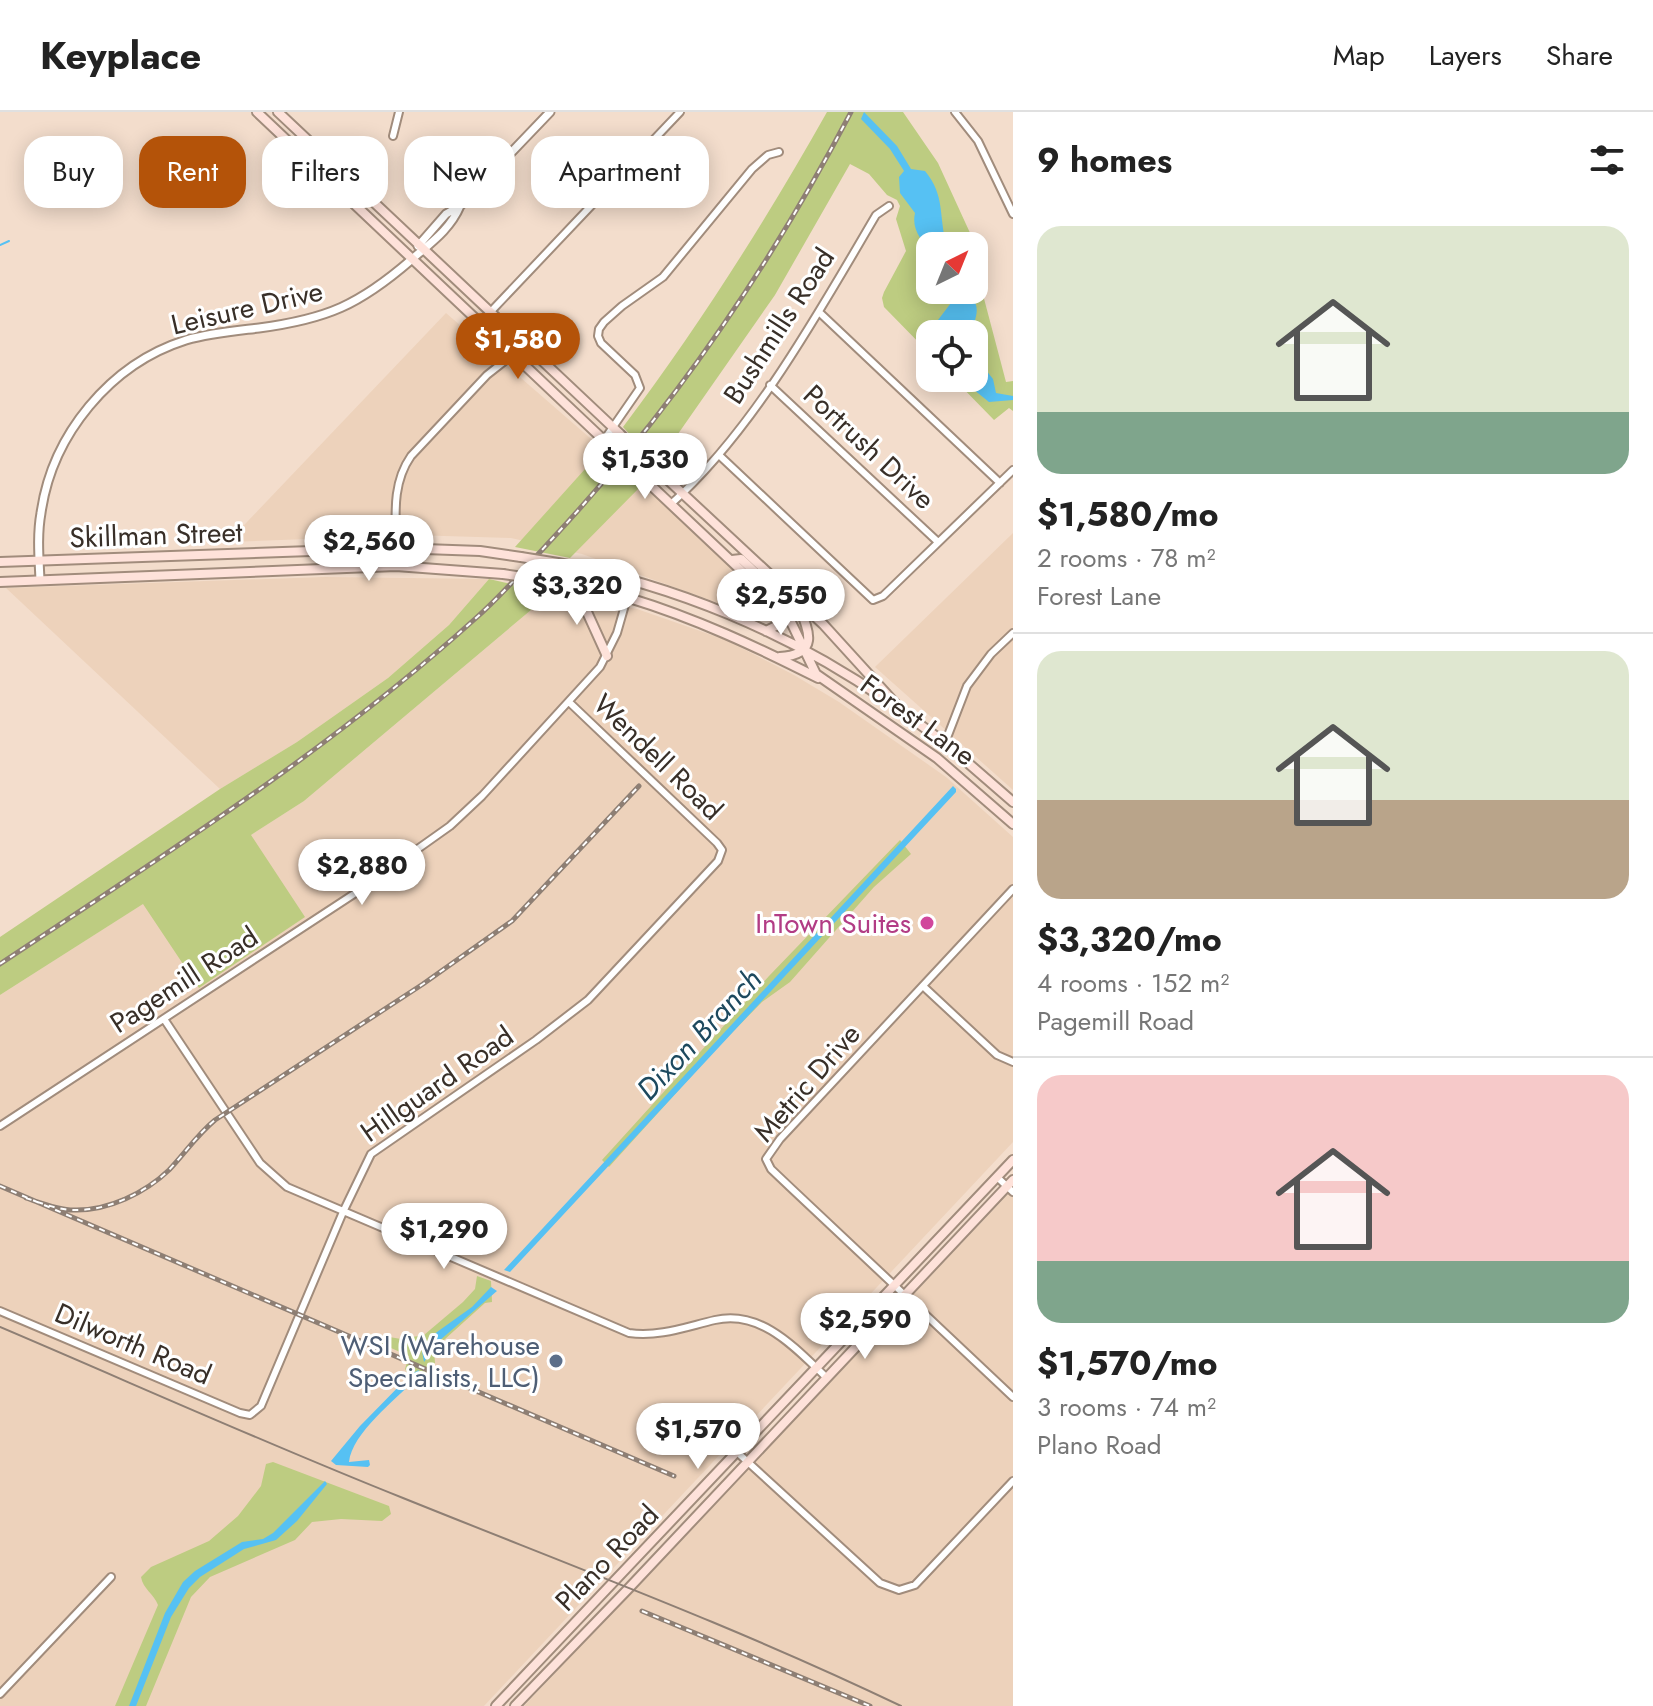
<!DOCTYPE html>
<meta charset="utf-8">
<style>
body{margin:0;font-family:Jost,sans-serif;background:#f2f2f2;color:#222;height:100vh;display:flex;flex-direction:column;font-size:30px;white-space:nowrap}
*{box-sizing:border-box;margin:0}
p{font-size:26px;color:#767676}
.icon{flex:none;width:44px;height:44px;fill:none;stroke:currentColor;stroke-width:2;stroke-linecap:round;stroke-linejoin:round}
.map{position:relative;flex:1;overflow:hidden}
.details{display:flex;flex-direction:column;background:#fff;width:640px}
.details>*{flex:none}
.top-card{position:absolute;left:24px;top:24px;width:760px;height:72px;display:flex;gap:16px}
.needle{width:52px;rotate:43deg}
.controls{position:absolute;left:916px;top:120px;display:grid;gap:16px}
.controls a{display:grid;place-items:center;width:72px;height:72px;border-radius:16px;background:#fff;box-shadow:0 4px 20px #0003;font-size:40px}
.price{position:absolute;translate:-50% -68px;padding:0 18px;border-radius:28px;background:#fff;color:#222;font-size:26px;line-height:52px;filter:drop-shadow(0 2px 4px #0008)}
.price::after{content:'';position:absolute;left:50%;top:48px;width:24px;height:18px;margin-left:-12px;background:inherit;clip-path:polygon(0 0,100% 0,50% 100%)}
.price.selected{background:#b45309;color:#fff}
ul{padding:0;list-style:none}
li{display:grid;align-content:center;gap:16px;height:424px;padding:0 24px}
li+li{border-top:2px solid #e0e0e0}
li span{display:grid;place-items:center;height:248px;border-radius:24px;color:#555}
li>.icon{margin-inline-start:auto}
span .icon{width:144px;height:144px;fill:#fffc;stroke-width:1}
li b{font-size:34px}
h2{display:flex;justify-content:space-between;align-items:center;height:96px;padding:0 24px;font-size:34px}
.chip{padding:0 28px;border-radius:24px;background:#fff;box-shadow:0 4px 20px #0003;font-size:28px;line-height:72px}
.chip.selected{background:#b45309;color:#fff}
header{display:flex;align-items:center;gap:48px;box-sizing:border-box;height:112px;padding:0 40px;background:#fff;border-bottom:2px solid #e0e0e0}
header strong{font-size:38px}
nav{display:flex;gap:44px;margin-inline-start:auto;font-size:28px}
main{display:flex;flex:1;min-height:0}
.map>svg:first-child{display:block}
.built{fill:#edd2bb}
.green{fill:#bdcc81;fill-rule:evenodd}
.water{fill:#56c1f3}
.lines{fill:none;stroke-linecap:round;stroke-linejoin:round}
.stream{stroke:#56c1f3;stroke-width:2}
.minor-casing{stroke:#a18c7c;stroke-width:10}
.tertiary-casing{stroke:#a18c7c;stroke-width:11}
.secondary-casing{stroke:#a18c7c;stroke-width:12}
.minor{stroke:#fff;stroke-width:6}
.tertiary{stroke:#fff;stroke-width:7}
.secondary{stroke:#fee2da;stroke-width:8}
.tram{stroke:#8e7f74;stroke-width:2}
.rail-casing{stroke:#8e7f74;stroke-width:5}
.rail{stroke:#fff;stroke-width:2;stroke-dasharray:6;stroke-linecap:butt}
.secondary-bridge-casing{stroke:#a18c7c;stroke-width:12;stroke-linecap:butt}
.secondary-bridge{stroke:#fee2da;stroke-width:8}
.hotel-dot{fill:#d1479c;stroke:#fff;stroke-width:3}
.service-dot{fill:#5c6f8a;stroke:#fff;stroke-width:3}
.labels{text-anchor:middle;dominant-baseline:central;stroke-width:6;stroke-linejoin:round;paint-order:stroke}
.street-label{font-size:28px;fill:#382f28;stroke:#fff}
.hotel-label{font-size:28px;fill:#b23c85;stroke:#fff;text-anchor:end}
.service-label{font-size:28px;fill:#4e5e75;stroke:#fff;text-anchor:end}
.water-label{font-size:30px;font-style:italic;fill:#1d495e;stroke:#fff}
</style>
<header>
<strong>Keyplace</strong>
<nav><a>Map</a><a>Layers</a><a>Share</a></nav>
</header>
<main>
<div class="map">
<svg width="1013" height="1594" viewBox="0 0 1013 1594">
<rect width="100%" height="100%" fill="#f3ddcc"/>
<path class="built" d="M 446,201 L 643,372 L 777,497 L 771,510 L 582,442 L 511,426 L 412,423 L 228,430 Z
M 1013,421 L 1013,678 L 875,555 Z
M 324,465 L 489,467 L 449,513 L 388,566 L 297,630 L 220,677 L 6,476 Z
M 547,480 L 637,497 L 726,528 L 794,563 L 839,590 L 946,665 L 1013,725 L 1013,1030 L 484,1594 L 0,1594 L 0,883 L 304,689 L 531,498 Z
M 1013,1077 L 1013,1594 L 524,1594 Z"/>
<path class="green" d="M 827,0 L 903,0 L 938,51 L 976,134 L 977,160 L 1006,270 L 1013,269 L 1013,299 L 1009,296 L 994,308 L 953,266 L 974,266 L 974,222 L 930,222 L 930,242 L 884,195 L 882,186 L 884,180 L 906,139 L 896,107 L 900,94 L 897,88 L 887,83 L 869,62 L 850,52 L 775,183 L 657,352 L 623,315 C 699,214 765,110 827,0 ZM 930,134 L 974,134 L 974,178 L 930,178 Z
M 603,337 L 643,372 L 570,446 L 515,435 Z
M 489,467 L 547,480 L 531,498 L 304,689 L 251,723 L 305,805 L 199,876 L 143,792 L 0,883 L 0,825 L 220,677 L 297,630 L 388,566 L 449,513 Z
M 900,728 L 911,742 L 874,775 L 790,870 L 762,890 L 715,938 L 609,1055 L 602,1048 L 769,864 Z
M 477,1164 L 491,1169 L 492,1190 L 485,1191 L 434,1237 L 435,1251 L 415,1272 L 405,1257 L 409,1244 L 364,1224 L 372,1222 L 401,1227 L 424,1223 L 463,1190 L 475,1177 Z
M 273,1350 L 389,1394 L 391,1402 L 382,1409 L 341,1407 L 312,1410 L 295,1428 L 210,1465 L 191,1485 L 146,1594 L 115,1594 L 158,1493 C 154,1482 143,1477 141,1465 L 151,1455 L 209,1429 L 238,1404 L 261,1374 L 266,1352 Z"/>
<path class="water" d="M 864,0 L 897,34 L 911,57 L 925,59 C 946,84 938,105 947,134 L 930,134 L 930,143 C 923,127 911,119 915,101 L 900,81 L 899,65 L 904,59 L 890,37 L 861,7 Z
M 956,178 L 967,180 C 984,196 974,205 972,222 L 934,222 L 938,208 L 957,183 Z
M 974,243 L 993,267 L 996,281 L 1013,284 L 1013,288 L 989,290 L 963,269 L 961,266 L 974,266 Z
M 953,674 L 956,677 L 956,680 L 510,1160 L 504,1158 Z
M 491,1175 L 497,1179 L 439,1229 L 424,1250 L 422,1239 L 430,1225 L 472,1195 Z
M 419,1258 L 416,1267 C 396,1287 352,1321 349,1350 L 369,1348 L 370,1353 L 368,1355 L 336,1353 L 331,1349 L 360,1314 L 411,1262 Z
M 325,1369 L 327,1372 L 297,1409 L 276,1428 L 244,1437 L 200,1465 L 189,1476 L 171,1505 L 136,1594 L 129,1594 L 165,1501 L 183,1470 L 195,1459 L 242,1430 L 263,1427 L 273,1421 Z"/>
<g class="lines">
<path class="stream" d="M 0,133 L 9,129"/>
<g class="minor-casing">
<path id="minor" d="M 955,0 L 978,29 L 1013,102
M 393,24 L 399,0
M 819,200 L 1000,371
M 480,211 L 680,0
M 770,273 L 938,430
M 604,328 L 640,276 L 635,263 L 601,231 L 598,224 L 599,217 L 604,210 L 622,194 L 663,165 L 752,57 L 768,43 L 779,40
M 719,343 L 873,488 L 883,484 L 1013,358
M 671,392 C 754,318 820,198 876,103 L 889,94
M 396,454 C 398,416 388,377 411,344 L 487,263 L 525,233
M 945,631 L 967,574 L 991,542 L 1013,521
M 1013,777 L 780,1027 L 766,1047 L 771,1057 L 791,1076 L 1013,1285
M 924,875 L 997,943 L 1013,950
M 164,907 L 260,1051 L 287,1075 L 629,1221 C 660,1225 685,1215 715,1208 C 762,1197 797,1238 827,1266
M 0,1014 L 357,780 L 450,714 L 482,684 L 600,555 L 617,521 L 627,486 L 629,468
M 997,1065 L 1013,1080
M 0,1199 L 240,1301 L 250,1303 L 261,1294 L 343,1100 L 371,1042 L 536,928 L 588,888 L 718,749 L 722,738 L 717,731 L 569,590
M 738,1341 L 880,1471 L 899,1478 L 915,1473 L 1013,1369
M 0,1582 L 111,1465"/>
</g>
<g class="tertiary-casing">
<path id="tertiary" d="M 418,134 L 446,102 L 460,94 L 550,0
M 40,468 C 39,446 37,423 41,401 C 52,323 110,252 186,228 C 210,221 234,219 259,216 C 327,207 359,193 411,148 C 429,132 450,118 460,94"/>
</g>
<g class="secondary-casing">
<path id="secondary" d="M 257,0 L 609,333
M 278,0 L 620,322
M 652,353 L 823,512 L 903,600 L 945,631 L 1013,690
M 641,364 L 783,498 L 791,510 L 816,562 L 937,646 L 1013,712
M 732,448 L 741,447 L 757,462 L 769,465
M 0,450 L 397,436 L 480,439 L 521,445
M 558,451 C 674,473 788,520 886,588
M 544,468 C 572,474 601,478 629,486 C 695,506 757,535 818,566
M 0,470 L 396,454 L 503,462
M 570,474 L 582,489 L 607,544
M 766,519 L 780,512 L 783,499
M 780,545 C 820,542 809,519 798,493
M 496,1594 L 1013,1048
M 515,1594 L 629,1476 L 1013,1068"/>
</g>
<use href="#minor" class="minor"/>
<use href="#tertiary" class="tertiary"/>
<use href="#secondary" class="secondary"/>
<path class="tram" d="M 0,1215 C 134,1272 267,1332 403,1386 C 569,1453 739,1516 901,1594"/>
<g class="rail-casing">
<path id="rail" d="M 0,852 C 164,743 330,638 476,506 C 504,481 528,453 553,426 C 672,298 770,155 851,0
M 0,1074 L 674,1364
M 26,1086 C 41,1091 58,1098 74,1098 C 108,1099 145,1081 169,1058 C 185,1041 197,1023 215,1008 L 423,872 L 512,809 L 639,674
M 642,1499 L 870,1594"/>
</g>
<use href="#rail" class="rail"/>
<g class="secondary-bridge-casing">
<path id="secondary-bridge" d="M 620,322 L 652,353
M 609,333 L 641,364
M 521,445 L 558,451
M 503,462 L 544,468"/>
</g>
<use href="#secondary-bridge" class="secondary-bridge"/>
</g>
<circle class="hotel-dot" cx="927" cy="811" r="8"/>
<circle class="service-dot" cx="556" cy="1249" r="8"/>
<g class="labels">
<g class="street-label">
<text transform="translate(247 196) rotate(-13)">Leisure Drive</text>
<text transform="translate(779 214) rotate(-57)">Bushmills Road</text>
<text transform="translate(869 335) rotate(43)">Portrush Drive</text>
<text transform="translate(156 423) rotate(-2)">Skillman Street</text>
<text transform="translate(918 608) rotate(36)">Forest Lane</text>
<text transform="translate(658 645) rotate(44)">Wendell Road</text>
<text transform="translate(184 868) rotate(-33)">Pagemill Road</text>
<text transform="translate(807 971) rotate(-49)">Metric Drive</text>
<text transform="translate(437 972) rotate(-35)">Hillguard Road</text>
<text transform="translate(133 1232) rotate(23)">Dilworth Road</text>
<text transform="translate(607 1446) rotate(-46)">Plano Road</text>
</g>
<g class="hotel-label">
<text x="911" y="811">InTown Suites</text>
</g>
<g class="service-label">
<text x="540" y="1233">WSI (Warehouse<tspan x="540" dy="32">Specialists, LLC)</tspan></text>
</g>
<g class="water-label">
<text transform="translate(699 922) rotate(-47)">Dixon Branch</text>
</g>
</g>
</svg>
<div class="controls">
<a><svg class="needle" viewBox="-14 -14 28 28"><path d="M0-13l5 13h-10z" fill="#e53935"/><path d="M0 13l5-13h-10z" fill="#767676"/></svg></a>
<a><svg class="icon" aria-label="locate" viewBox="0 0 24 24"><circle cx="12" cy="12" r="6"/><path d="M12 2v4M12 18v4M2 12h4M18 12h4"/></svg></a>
</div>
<b class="price selected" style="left:518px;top:269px">$1,580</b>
<b class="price" style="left:645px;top:389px">$1,530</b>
<b class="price" style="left:369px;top:471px">$2,560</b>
<b class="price" style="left:577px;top:515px">$3,320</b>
<b class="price" style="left:781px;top:525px">$2,550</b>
<b class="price" style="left:362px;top:795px">$2,880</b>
<b class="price" style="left:444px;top:1159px">$1,290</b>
<b class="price" style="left:865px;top:1249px">$2,590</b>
<b class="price" style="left:698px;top:1359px">$1,570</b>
<div class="top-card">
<a class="chip">Buy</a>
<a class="chip selected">Rent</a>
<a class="chip">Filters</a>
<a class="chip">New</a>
<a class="chip">Apartment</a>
</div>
</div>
<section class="details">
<h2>9 homes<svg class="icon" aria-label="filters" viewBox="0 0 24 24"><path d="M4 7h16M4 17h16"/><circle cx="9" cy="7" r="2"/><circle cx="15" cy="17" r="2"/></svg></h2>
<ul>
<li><span style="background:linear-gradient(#dfe7d0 75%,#7fa58c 0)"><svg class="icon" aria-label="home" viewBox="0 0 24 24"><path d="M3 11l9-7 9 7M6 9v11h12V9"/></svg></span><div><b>$1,580/mo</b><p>2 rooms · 78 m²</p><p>Forest Lane</p></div></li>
<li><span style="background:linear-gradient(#dfe7d0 60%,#b9a48a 0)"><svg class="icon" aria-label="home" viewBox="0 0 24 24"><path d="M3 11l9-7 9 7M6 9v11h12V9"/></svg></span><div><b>$3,320/mo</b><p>4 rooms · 152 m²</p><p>Pagemill Road</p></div></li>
<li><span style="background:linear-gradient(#f6c9c9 75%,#7fa58c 0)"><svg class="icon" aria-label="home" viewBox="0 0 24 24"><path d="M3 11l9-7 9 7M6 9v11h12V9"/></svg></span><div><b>$1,570/mo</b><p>3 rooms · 74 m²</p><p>Plano Road</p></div></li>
</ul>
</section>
</main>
